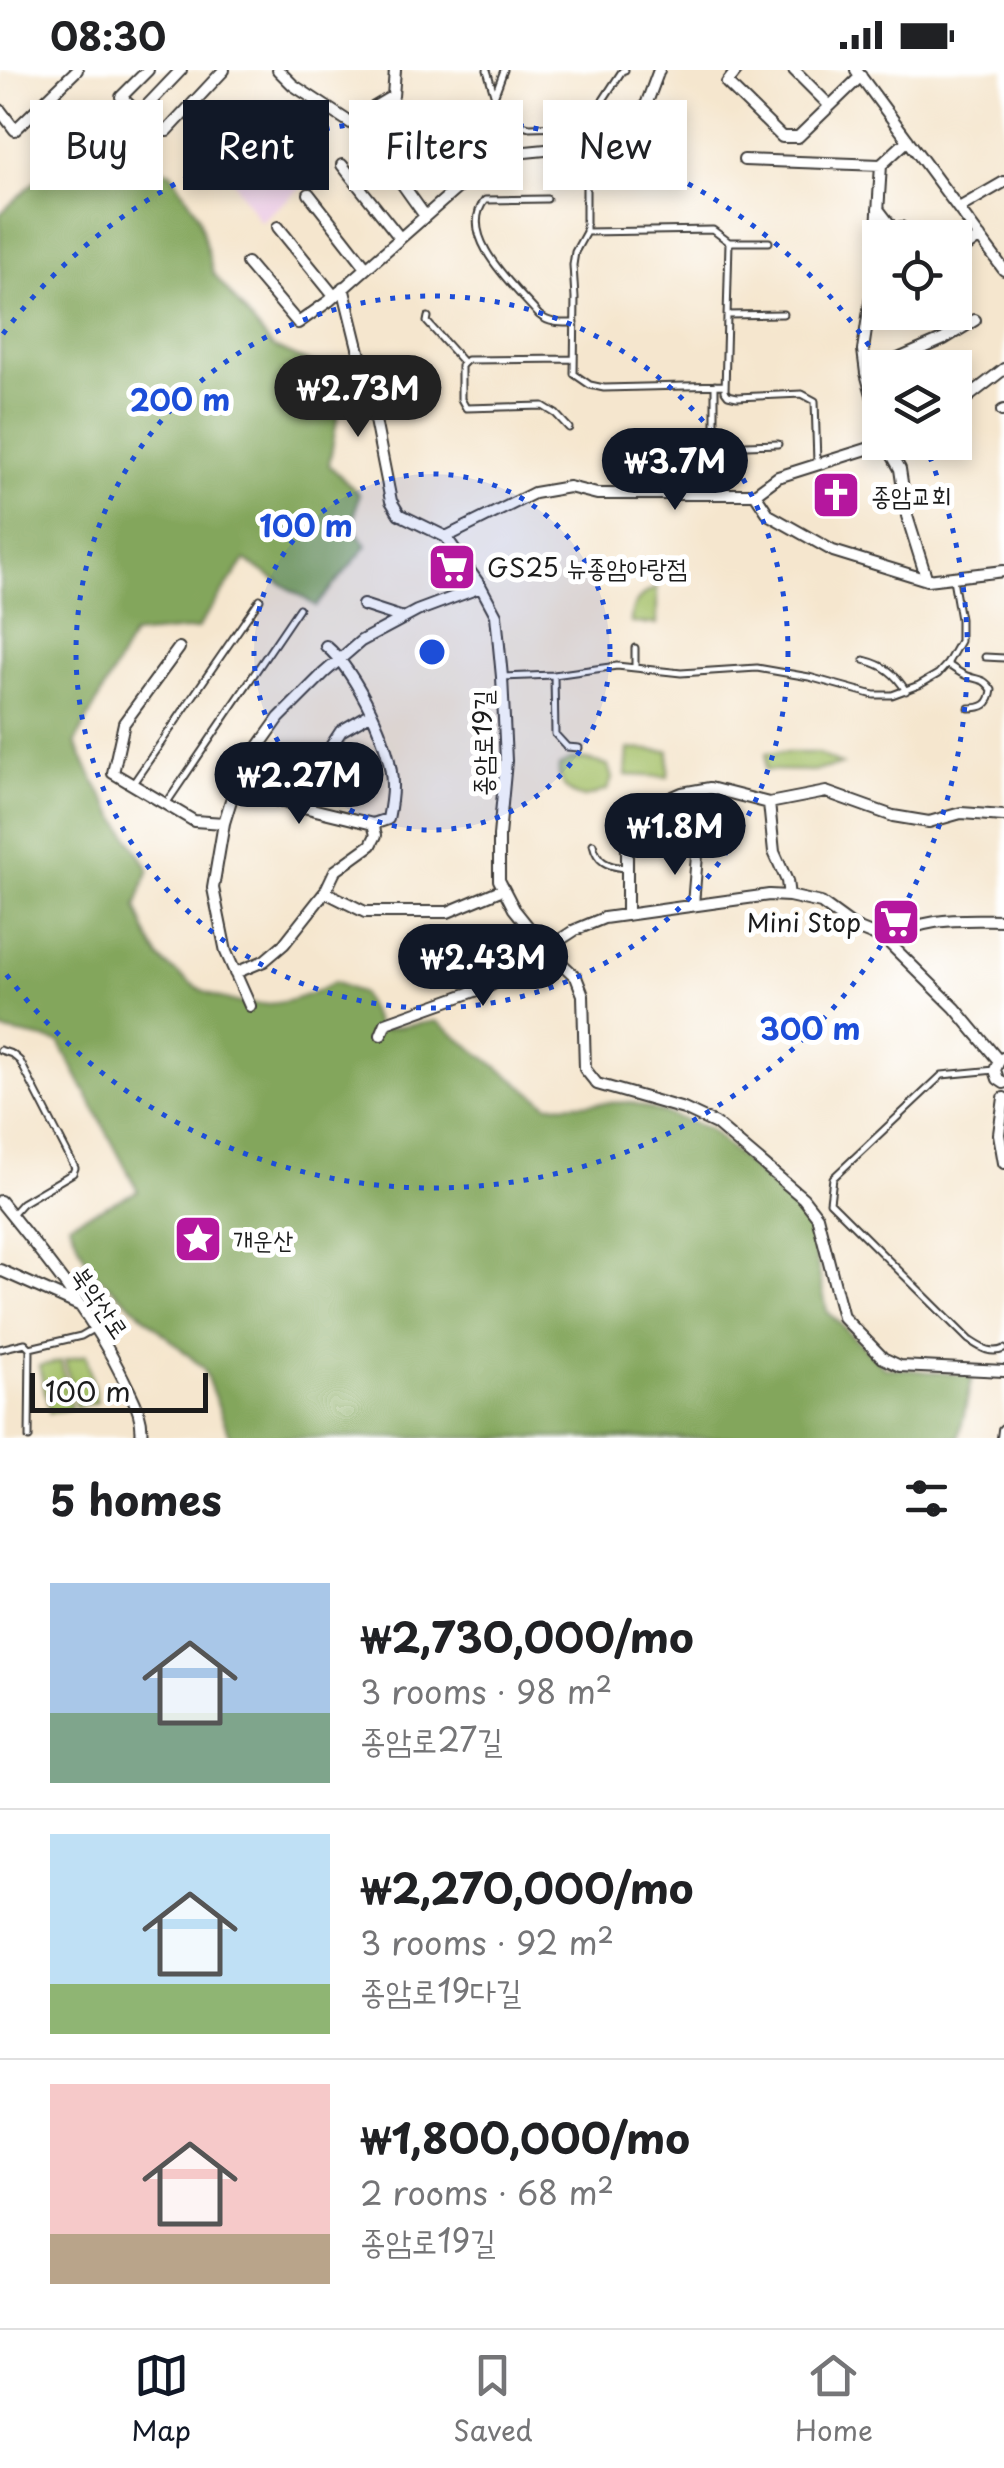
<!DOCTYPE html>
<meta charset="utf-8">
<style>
body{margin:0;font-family:"Playpen Sans","Poor Story",sans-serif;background:#f2f2f2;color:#202124;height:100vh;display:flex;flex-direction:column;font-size:38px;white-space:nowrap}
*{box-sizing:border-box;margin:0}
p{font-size:32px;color:#757577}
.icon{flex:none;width:55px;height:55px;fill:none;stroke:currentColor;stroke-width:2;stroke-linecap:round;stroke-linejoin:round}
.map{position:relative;height:1368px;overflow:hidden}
.side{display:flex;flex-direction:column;background:#fff;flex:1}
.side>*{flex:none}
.banner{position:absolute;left:30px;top:30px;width:945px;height:90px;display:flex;gap:20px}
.fabs{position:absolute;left:862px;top:150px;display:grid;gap:20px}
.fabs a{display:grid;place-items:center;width:110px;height:110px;border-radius:0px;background:#fff;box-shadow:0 5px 15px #0003;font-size:50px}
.scale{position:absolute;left:30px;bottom:25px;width:178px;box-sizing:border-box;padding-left:10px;border:5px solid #1c1c1c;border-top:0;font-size:28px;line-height:35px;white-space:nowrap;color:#1c1c1c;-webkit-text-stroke:8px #fff;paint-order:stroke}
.price{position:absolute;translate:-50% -85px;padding:0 22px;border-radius:35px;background:#111827;color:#fff;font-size:32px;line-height:65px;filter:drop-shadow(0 2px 5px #0008)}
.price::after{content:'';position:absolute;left:50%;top:60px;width:30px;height:22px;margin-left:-15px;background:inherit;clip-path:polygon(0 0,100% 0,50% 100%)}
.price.selected{background:#222;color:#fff}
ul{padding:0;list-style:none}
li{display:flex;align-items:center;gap:30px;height:250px;padding:0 50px}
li+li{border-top:2px solid #e0e0e0}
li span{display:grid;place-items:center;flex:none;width:280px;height:200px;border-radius:0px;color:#555}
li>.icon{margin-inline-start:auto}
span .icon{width:120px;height:120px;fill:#fffc;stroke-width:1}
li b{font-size:42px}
h2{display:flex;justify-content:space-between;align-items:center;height:120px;padding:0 50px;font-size:42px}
.tag{padding:0 35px;border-radius:0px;background:#fff;box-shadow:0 5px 15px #0003;font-size:35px;line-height:90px}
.tag.selected{background:#111827;color:#fff}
.status{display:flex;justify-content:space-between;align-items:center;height:70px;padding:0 50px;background:#fff;direction:ltr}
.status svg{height:28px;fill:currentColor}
.menu{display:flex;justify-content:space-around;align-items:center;height:140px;border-top:2px solid #e0e0e0;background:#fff;font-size:28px;color:#757577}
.menu a{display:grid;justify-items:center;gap:5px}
.menu .selected{color:#111827}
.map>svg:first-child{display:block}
.built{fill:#eed0e7}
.green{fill:#a4c067;stroke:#606e42;stroke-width:2.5}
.forest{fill:#83a65c;stroke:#50613c;stroke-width:2.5}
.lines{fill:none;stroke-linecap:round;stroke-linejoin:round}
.service-casing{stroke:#3d3a37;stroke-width:9}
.minor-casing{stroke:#3d3a37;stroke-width:14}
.service{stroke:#fff;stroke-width:5}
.minor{stroke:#fff;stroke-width:10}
.ring{fill:none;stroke:#1d4ed8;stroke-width:5;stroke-dasharray:5 10}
.labels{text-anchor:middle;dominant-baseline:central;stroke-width:10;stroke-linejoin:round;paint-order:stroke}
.poi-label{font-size:25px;fill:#1c1c1c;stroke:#fff;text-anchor:start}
.street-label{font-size:25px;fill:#1c1c1c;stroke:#fff}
.centre{fill:#1d4ed8;stroke:#fff;stroke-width:5}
.ring-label{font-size:30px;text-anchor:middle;font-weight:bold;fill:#1d4ed8;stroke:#fff;stroke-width:10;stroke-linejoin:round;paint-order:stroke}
</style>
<div class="status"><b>08:30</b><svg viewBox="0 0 49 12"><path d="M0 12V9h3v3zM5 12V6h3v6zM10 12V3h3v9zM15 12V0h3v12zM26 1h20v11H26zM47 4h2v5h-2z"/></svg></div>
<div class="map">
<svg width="1004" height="1368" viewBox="0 0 1004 1368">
<rect width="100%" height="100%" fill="#fff"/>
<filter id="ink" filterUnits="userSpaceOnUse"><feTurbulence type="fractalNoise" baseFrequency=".01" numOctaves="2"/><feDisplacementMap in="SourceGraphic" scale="20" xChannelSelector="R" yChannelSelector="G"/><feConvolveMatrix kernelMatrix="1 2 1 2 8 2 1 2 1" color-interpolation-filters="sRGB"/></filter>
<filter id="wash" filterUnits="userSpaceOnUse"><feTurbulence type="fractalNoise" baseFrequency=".0048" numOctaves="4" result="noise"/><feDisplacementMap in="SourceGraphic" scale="40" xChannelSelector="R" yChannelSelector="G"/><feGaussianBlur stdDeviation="2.25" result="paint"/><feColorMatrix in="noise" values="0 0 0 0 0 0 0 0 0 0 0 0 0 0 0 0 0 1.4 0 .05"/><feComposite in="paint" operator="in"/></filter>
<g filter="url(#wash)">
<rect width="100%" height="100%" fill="#f5e6ce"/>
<path class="built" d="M 266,43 L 318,104 L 260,152 L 216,84 Z"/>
<path class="green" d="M 657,518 L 657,554 L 631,553 C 630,534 641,524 657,518 Z
M 628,679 L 669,681 L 668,707 L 626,705 Z
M 776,683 L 817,683 L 842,695 L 813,701 L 765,700 L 766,684 Z
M 583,689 L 608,695 L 612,709 L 607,720 C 599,722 589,728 582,727 C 566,725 557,710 559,696 L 570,690 Z
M 86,1285 L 97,1332 L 76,1337 L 65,1290 Z
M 61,1291 L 71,1338 L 50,1343 L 39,1296 Z"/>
<path class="forest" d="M 93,57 L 132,90 L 171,102 L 198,144 L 213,203 L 272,276 L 322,298 L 339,339 L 329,395 L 359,424 L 353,457 L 367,476 L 316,536 L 245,490 L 197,559 L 133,565 L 75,673 L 97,717 L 149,799 L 136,837 C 143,853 149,872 159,887 C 164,895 175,901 182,907 C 230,944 284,941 334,912 L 361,923 L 380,960 L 436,951 L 548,1035 L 631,1032 L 708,1058 L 808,1149 L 827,1241 L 884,1297 L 972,1306 L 959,1368 L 231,1368 L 203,1298 L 90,1199 L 69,1153 L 138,1121 L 59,972 L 0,960 L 0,144 Z"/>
</g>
<g filter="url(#ink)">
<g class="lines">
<g class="service-casing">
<path id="service" d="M 487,0 L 494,24
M 504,0 L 494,27 L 506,49 L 529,57 L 568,56 L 592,47 L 622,1 L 625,0
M 586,78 L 586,162 L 713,160 L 729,172 L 725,321 L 728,325 L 737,327 L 802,324 L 815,331 L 817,392
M 446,106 L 516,52
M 547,129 L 485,130 C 456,166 516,218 539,245 C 550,254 561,253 575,253
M 586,162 L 575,182 L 573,195 L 575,228 L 574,304 L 590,315 L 604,318 L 725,315
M 729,172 L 769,172
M 727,245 L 783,244
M 428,247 L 427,252 L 463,292
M 715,315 L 715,373 L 718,376 L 778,374
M 569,358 L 556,344 L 543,336 L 466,338 L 461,329 L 461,296 L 467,290 L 573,289
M 635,578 L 635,598
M 985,587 L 1004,588
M 864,590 C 884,595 895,603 906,621
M 947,594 C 953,598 961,604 967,606 C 980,611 983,607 992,620 C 990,635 983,638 969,638
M 554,605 L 555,664 L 567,677 L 579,678
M 502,607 L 554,605 L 617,596 L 681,603 L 757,598 L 809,607 L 874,625 L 892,625 L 919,615 L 938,604 L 947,594 L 960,571 L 960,549 L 953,509
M 134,712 L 260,529
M 166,734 L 299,538
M 593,774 C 597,792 607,796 624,798
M 0,980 L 12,984 L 20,991 L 75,1098 L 73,1103 L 22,1133 L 13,1143
M 995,1000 L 942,1005 L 833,1108 L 830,1132 L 969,1270 C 980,1277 990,1285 1004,1279
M 0,1279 L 25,1273 L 30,1278
M 29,1368 L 30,1278 L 81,1266 L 93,1259"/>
</g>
<g class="minor-casing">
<path id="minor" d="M 148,0 L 121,27 L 155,59 L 167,61 L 224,0
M 278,0 L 293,15 L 366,63 L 425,146
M 737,0 L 727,13 L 782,67 L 798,67 L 861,6
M 794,0 L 830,36
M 856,0 L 1004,200
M 0,40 L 15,60 L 77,0
M 139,44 L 181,0
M 349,52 L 393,26 L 395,0
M 744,90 L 881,95 L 908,70
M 342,95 L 400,168
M 309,124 L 366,197
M 959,138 L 1004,112
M 878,139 L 894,160 L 901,157 L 908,168
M 278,157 L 334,226
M 955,185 L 980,167
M 247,193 L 298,253 L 329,231 L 495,85 L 607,74 L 639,54 L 659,0
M 343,217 L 371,330 L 391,431 L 399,444 L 446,467 L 481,517 L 496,545 L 502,607 L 506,691 L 499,766 L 499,810 L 514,839 L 546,879 L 576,907 L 583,925 L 585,999 L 597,1014 L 684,1039 L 716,1054 L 803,1128 L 817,1146 L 843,1247 L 883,1288 L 900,1296 L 1004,1301
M 866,303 L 944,269 L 975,250
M 955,337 L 1004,299
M 1002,341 L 1004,340
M 880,354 L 866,303 L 863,280 L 874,206 L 881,95
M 885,372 L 900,399 L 907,446 L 927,510
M 755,424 L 769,445 L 833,481 L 927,510 L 1004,501
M 446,467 L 534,423 L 569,417 L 597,424 L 755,424 L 778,407 L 889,372
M 363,535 L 403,548
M 326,576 C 356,601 393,677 392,717 C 392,728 390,739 388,749 L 373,754
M 179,578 L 124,653 L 113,703 L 194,751 L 224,753
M 234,720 L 373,754
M 769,733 L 774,782 L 787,811 L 789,826
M 298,736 L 320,693 L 341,661 L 370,644
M 373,754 L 376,765 L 371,775 L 335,801 L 325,822 L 365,842 L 448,842 L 503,819
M 693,835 L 697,785
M 627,845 L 627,747 L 682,723 L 710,718 L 769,733 L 826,722 L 893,746 L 929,752 L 961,743 L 1004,746
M 886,870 C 925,846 960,850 1004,850
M 235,903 L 264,891 L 284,874 L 325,822
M 250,936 L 226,882 L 213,818 L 224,753 L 239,704 L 279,648 L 324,603 L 361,571 L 417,541 L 481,517
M 381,965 L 386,953 L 489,916 L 527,897 L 546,879 L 575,860 L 604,848 L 769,825 L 789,826 L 821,833 L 854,857 L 886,870 L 955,938 L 999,991
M 1003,988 L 999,991 L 995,1000 L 998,1009 L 1004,1013
M 1004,1028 L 999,1064 L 1004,1093
M 0,1131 C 46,1188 92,1244 124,1310 C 133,1329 144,1346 141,1368
M 0,1200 L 81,1236
M 1003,1368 L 1004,1360"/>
</g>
<use href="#service" class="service"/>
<use href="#minor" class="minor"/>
</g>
</g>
<circle cx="432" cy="582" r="178" fill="#1d4ed8" fill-opacity=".12"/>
<g class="ring">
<circle cx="432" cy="582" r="178"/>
<circle cx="432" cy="582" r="356"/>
<path d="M3 264A534 534 0 0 1 882 295M924 373A534 534 0 0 1 3 900"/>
</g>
<defs>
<g id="church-square" transform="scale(2.5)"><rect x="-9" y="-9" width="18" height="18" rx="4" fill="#b5179e" stroke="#fff"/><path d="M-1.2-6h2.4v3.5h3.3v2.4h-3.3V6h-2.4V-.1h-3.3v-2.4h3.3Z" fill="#fff"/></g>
<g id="supermarket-square" transform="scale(2.5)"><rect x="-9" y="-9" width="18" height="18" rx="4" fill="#b5179e" stroke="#fff"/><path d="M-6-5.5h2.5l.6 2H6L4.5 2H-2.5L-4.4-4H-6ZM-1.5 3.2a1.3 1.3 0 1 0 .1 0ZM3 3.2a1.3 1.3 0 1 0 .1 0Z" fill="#fff"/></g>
<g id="sight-square" transform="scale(2.5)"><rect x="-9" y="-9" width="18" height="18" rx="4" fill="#b5179e" stroke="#fff"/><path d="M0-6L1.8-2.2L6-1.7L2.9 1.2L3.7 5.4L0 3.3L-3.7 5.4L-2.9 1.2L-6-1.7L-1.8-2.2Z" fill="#fff"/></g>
</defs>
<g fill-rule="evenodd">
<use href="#church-square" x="836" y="425"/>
<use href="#supermarket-square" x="452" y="497"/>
<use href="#supermarket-square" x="896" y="852"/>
<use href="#sight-square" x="198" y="1169"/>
</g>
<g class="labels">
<g class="poi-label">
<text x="871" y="425">종암교회</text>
<text x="487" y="497">GS25 뉴종암아랑점</text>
<text x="861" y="852" text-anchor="end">Mini Stop</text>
<text x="233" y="1169">개운산</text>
</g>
<g class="street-label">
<text transform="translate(482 673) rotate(-90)">종암로19길</text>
<text transform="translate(101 1232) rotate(56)">북악산로</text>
</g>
</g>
<circle cx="432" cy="582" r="15" class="centre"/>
<g class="ring-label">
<text x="180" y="341">200 m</text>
<text x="306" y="467">100 m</text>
<text x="810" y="970">300 m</text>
</g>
</svg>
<div class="fabs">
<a><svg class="icon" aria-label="locate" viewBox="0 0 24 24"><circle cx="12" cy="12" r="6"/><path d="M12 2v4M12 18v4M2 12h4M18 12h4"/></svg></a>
<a><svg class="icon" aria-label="layers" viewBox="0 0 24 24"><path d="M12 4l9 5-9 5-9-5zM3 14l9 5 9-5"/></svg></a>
</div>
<div class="scale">100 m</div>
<b class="price selected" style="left:358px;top:370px">₩2.73M</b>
<b class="price" style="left:675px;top:443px">₩3.7M</b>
<b class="price" style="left:299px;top:757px">₩2.27M</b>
<b class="price" style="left:675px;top:808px">₩1.8M</b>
<b class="price" style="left:483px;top:939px">₩2.43M</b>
<div class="banner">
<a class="tag">Buy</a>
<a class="tag selected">Rent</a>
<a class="tag">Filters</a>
<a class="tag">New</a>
</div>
</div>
<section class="side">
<h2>5 homes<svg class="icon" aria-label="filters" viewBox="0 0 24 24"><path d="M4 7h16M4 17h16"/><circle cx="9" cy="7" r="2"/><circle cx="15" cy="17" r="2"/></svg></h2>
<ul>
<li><span style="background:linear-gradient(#a9c7e8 65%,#7fa58c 0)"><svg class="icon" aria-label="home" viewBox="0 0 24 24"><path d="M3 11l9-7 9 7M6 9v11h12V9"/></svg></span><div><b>₩2,730,000/mo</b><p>3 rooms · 98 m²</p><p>종암로27길</p></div></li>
<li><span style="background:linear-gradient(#bfe0f5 75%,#8fb573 0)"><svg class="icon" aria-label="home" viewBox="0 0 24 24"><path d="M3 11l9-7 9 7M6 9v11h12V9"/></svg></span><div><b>₩2,270,000/mo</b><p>3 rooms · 92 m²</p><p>종암로19다길</p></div></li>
<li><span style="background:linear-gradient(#f6c9c9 75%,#b9a48a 0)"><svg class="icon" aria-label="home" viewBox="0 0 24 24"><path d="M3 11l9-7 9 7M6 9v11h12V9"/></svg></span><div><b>₩1,800,000/mo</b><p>2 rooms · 68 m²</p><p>종암로19길</p></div></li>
</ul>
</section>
<nav class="menu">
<a class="selected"><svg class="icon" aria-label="map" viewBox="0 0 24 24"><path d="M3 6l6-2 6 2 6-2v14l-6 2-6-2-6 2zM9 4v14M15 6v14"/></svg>Map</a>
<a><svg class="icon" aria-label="saved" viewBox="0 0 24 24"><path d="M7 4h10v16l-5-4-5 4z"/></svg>Saved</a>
<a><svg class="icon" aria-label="home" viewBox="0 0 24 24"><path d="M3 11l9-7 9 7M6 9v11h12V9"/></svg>Home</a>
</nav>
